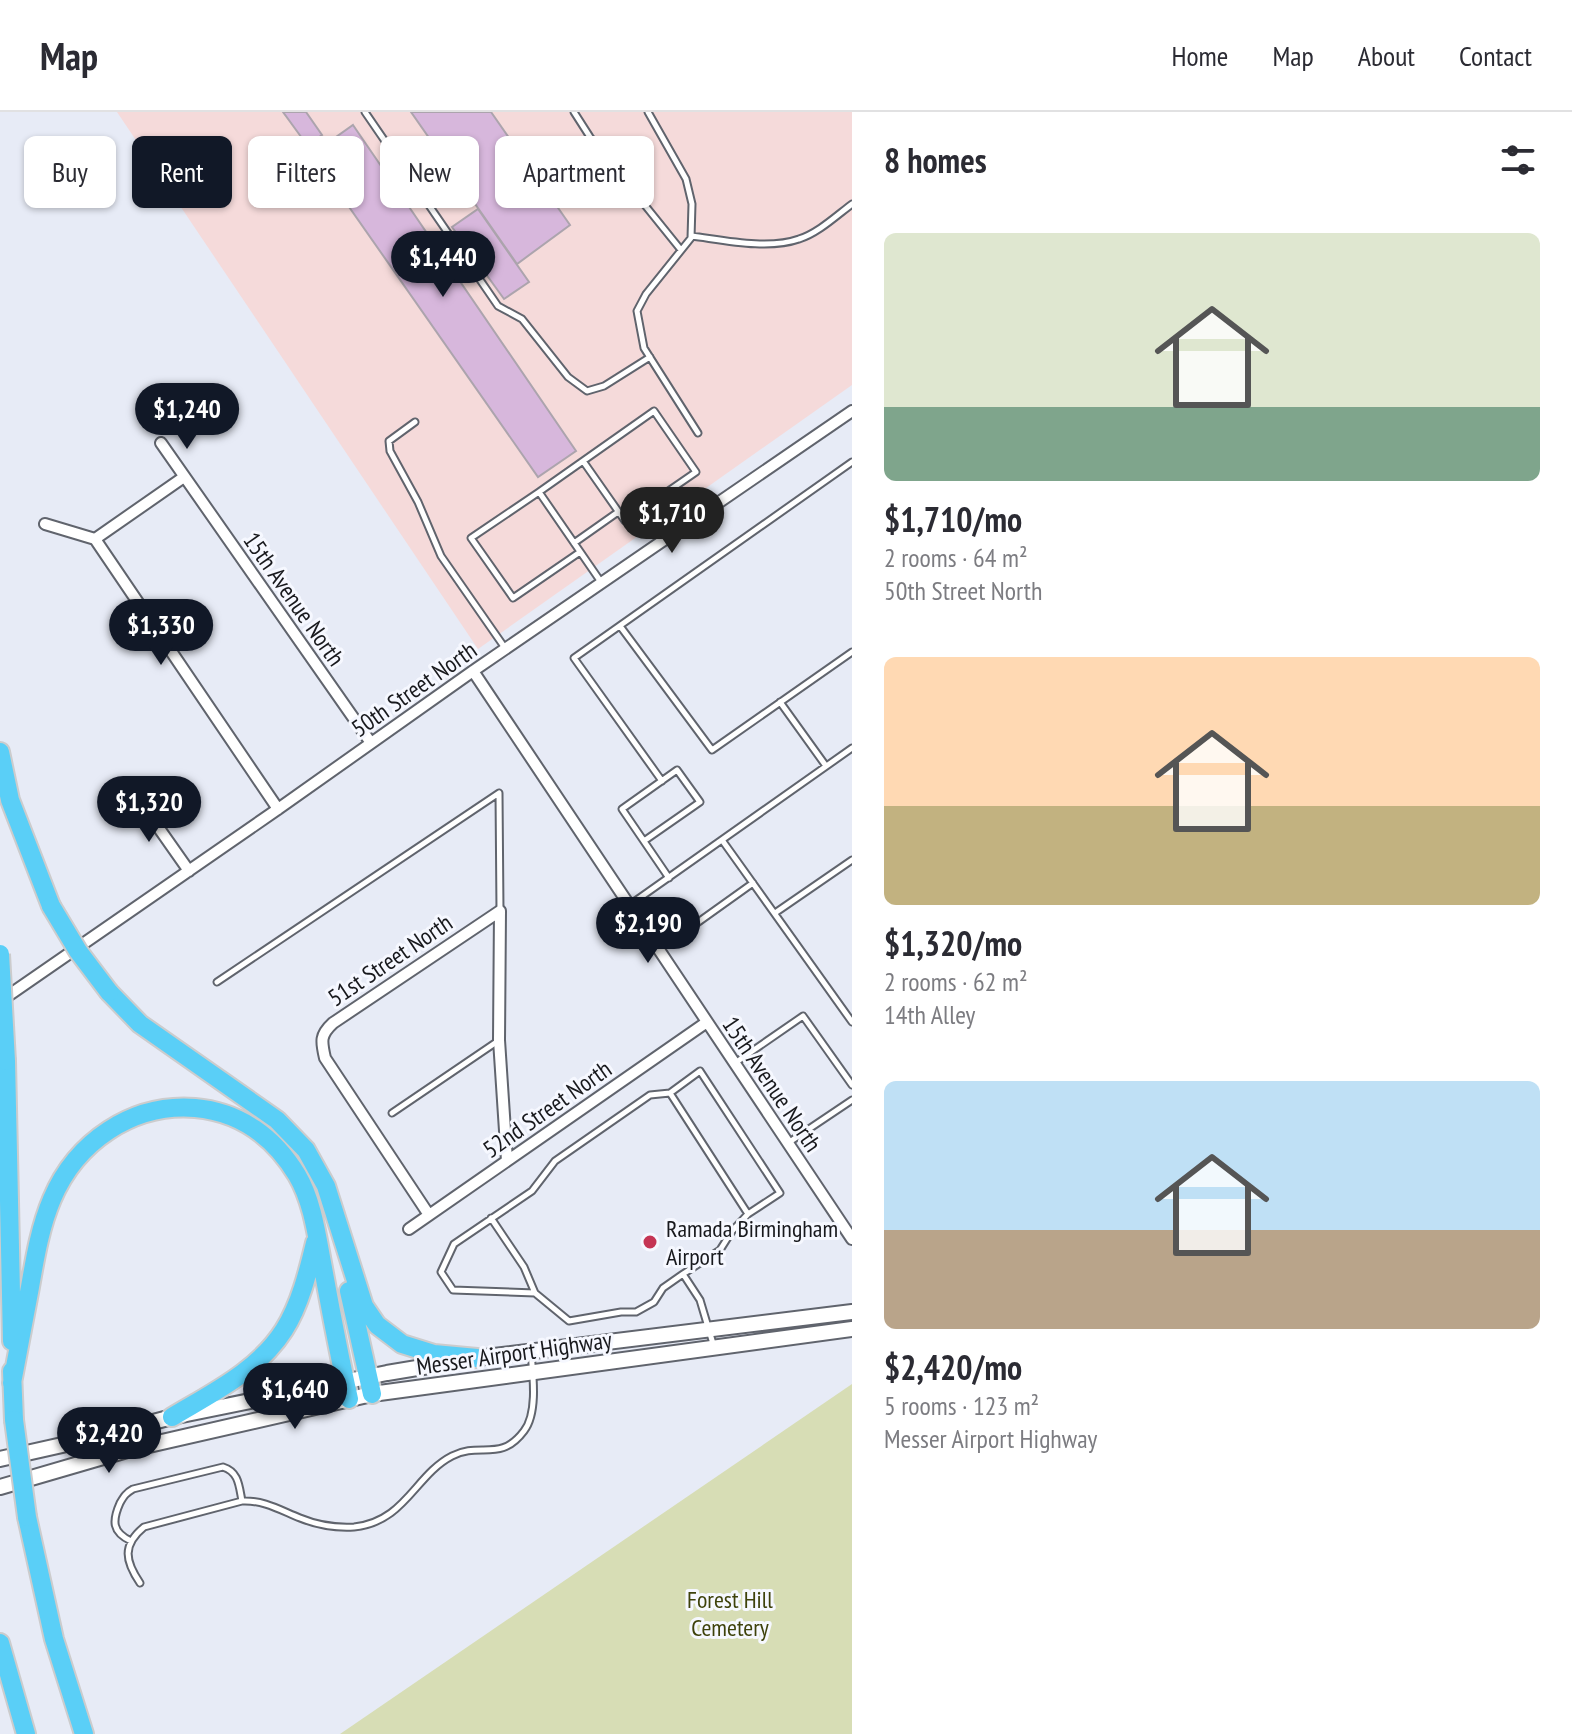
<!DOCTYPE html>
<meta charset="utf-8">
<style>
body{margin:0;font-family:"PT Sans Narrow",sans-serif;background:#f2f2f3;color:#2b2b33;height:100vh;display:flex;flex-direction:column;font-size:30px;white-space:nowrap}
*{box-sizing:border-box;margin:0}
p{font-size:26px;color:#7c7c81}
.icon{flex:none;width:44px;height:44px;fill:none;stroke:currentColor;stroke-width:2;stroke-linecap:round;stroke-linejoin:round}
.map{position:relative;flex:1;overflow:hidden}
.side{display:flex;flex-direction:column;background:#fff;width:720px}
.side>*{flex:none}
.guide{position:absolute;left:24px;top:24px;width:708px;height:72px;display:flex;gap:16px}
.price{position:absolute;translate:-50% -68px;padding:0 18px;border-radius:28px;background:#111827;color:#fff;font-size:26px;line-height:52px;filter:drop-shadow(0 2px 4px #0008)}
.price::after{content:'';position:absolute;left:50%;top:48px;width:24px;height:18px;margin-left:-12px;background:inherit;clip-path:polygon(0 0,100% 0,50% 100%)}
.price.current{background:#222;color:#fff}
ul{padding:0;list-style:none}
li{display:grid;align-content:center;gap:16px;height:424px;padding:0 32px}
li span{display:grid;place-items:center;height:248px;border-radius:12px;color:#555}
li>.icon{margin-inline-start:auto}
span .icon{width:144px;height:144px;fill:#fffc;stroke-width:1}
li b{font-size:34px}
h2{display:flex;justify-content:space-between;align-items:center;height:96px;padding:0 32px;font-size:34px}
.pill{padding:0 28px;border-radius:12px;background:#fff;box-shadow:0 2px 6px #0004;font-size:28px;line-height:72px}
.pill.current{background:#111827;color:#fff}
header{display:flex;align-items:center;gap:48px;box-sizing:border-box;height:112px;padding:0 40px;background:#fff;border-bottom:2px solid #e1e1e2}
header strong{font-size:38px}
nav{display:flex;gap:44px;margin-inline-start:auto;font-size:28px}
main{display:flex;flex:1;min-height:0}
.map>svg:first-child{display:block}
.industrial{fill:#f5dada}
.green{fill:#d7ddb5}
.building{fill:#d7b7dc;stroke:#aca4ad;stroke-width:2}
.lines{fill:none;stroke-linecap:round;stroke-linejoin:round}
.lane-casing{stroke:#60646d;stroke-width:9}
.street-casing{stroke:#60646d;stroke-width:14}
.secondary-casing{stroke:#60646d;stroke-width:18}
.highway-casing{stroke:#cccccd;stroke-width:22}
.lane{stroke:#fff;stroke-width:5}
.street{stroke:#fff;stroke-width:10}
.secondary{stroke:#fff;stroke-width:14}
.highway{stroke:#5acff7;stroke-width:18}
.highway-bridge-casing{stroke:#cccccd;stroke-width:22;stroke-linecap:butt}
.highway-bridge{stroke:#5acff7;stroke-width:18}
.poi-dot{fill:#c53554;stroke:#f6f8ff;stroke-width:3}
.labels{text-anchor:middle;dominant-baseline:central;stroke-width:6;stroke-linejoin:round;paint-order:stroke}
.street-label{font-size:24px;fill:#18191d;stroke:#f6f8ff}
.poi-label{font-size:24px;fill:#18191d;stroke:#f6f8ff;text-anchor:start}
.park-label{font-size:24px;fill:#3e420b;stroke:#f6f8ff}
</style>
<header>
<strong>Map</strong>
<nav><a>Home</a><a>Map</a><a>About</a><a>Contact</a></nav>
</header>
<main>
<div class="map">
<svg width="852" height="1622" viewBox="0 0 852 1622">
<rect width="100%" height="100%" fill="#e7ebf6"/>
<path class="industrial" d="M 117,0 L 852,0 L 852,273 L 478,537 Z"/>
<path class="green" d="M 852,1272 L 852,1622 L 340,1622 Z"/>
<path class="building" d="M 283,0 L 306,0 L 322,23 L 307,33 Z
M 411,0 L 491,0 L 570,113 L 517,152 Z
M 353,13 L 576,339 L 538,365 L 312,42 Z
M 478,97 L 529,170 L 504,187 L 452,115 Z"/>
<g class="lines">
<g class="lane-casing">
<path id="lane" d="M 365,0 L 498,194 L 522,207 L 568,265 L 587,279 L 604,274 L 650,245
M 574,0 L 590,25 L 681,138
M 648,0 L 686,67 L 692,92 L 691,126 L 646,182 L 637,199 L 644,236 L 698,321
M 692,124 C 723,128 768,138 799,127 C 818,121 836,104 852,92
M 415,310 L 389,329 L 390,339 L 418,390 L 441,444 L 505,536
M 583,349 L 625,409 L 696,360 L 654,299 L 539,380 L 601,470
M 539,380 L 471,426 L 513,486 L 580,440
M 574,431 L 618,400
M 620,514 L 712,638 L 852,540
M 780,590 L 826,654
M 662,669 L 574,546 L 852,350
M 722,728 L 852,910
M 644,729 L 700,690 L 677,658 L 622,697 L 669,766
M 631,792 L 852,636
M 775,801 L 852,748
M 683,821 L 753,771
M 217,870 L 499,681 L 500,799
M 735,951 L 803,904 L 852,973
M 670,981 L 748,1102
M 392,1001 L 498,929
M 788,1031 L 852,988
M 491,1106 L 524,1155 L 535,1181
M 683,1162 L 663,1176 L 654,1190 L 636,1200 L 621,1200 L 569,1209 L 535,1181 L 453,1178 L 441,1160 L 454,1132 L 532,1079 L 555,1049 L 650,983 L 670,981 L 700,959 L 780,1081 L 748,1102 L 732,1119 L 720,1138 L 683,1162 L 700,1188 L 714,1235
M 131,1429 C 112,1420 112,1409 120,1391 C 124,1384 126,1381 133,1377 L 223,1355 C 239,1360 239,1374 242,1389
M 140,1471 C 125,1449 122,1433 144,1415 L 242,1389 C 264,1388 280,1398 300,1406 C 317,1413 336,1416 354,1415 C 405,1410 415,1363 452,1344 C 480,1329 500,1351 524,1319 C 538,1301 533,1263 531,1241"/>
</g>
<g class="street-casing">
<path id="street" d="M 161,331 L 371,631
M 45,412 L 95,427 L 278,697
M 95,427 L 184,365
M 473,559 L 852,1127
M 137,685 L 189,759
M 500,799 L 499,928 L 507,1049
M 2,888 L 278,697 L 473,559 L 852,299
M 429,1103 L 325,946 C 321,929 320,923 333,911 L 500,799
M 409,1117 L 707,910"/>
</g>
<g class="secondary-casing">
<path id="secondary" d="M 0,1347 L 89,1327 L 172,1305 L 387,1261 L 477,1246 L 852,1200
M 0,1375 L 127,1338 L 372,1282 L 852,1217"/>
</g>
<g class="highway-casing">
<path id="highway" d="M 0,640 L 10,688 L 51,794
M 109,880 L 140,912 L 277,1008 L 306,1038 L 326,1074 L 364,1194 L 377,1213 L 402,1232 L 434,1242 L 477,1246
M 6,949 L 12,1229
M 349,1179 L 372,1282
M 12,1259 L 14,1308
M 12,1271 C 18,1239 24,1207 30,1175 C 35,1146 40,1115 52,1087 C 76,1030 132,991 195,996 C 240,1000 274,1025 297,1063 C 313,1090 317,1125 323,1156 C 331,1200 339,1243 349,1287
M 172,1305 C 212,1281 258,1259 284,1218 C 300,1193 308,1160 315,1131
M 27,1405 L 54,1527 L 84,1622
M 0,1531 L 26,1622"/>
</g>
<use href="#lane" class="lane"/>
<use href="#street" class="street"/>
<use href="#secondary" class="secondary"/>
<use href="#highway" class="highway"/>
<g class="highway-bridge-casing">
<path id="highway-bridge" d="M 51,794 L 78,839 L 109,880
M 0,842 L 6,949
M 14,1308 L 27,1405"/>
</g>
<use href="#highway-bridge" class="highway-bridge"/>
</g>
<circle class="poi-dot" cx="650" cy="1130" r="8"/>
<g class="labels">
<g class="street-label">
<text transform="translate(294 487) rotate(55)">15th Avenue North</text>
<text transform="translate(414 577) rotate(-35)">50th Street North</text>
<text transform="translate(390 848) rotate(-34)">51st Street North</text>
<text transform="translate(772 972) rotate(56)">15th Avenue North</text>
<text transform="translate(547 997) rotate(-35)">52nd Street North</text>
<text transform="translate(514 1241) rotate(-8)">Messer Airport Highway</text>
</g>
<g class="poi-label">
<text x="666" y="1116">Ramada Birmingham<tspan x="666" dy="28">Airport</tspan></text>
</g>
<g class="park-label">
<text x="730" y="1487">Forest Hill<tspan x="730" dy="28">Cemetery</tspan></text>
</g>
</g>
</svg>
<b class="price" style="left:443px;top:187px">$1,440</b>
<b class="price" style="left:187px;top:339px">$1,240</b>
<b class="price current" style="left:672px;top:443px">$1,710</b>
<b class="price" style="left:161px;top:555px">$1,330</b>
<b class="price" style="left:149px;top:732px">$1,320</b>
<b class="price" style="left:648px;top:853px">$2,190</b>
<b class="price" style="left:295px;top:1319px">$1,640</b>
<b class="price" style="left:109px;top:1363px">$2,420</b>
<div class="guide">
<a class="pill">Buy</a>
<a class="pill current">Rent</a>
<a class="pill">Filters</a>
<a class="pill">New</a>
<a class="pill">Apartment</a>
</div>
</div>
<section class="side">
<h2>8 homes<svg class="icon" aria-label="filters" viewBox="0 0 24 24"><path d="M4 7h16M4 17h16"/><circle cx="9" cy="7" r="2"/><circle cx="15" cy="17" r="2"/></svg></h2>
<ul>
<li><span style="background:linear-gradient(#dfe7d0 70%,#7fa58c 0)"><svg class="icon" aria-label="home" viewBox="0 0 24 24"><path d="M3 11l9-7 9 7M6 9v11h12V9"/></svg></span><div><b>$1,710/mo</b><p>2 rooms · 64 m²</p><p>50th Street North</p></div></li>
<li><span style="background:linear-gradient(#ffd9b3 60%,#c2b280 0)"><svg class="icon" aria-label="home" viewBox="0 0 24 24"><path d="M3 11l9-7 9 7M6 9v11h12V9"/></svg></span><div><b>$1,320/mo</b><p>2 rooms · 62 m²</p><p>14th Alley</p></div></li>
<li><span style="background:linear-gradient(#bfe0f5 60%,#b9a48a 0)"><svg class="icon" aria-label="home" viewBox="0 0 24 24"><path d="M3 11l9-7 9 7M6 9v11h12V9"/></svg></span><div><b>$2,420/mo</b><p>5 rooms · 123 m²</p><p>Messer Airport Highway</p></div></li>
</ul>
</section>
</main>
